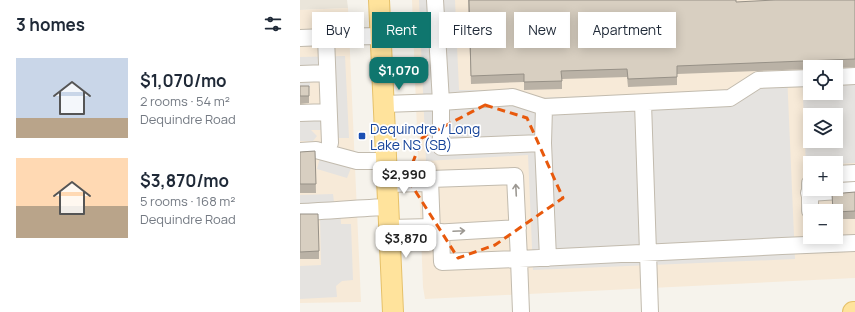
<!DOCTYPE html>
<meta charset="utf-8">
<style>
body{margin:0;font-family:Manrope,sans-serif;background:#f6f6f7;color:#1f2937;height:100vh;display:flex;flex-direction:column;font-size:15px;white-space:nowrap}
*{box-sizing:border-box;margin:0}
p{font-size:13px;color:#747a83}
.icon{flex:none;width:22px;height:22px;fill:none;stroke:currentColor;stroke-width:2;stroke-linecap:round;stroke-linejoin:round}
.map{position:relative;flex:1;overflow:hidden}
.side{display:flex;flex-direction:column;background:#fff;width:300px}
.side>*{flex:none}
.banner{position:absolute;left:12px;top:12px;width:380px;height:36px;display:flex;gap:8px}
.controls{position:absolute;left:503px;top:60px;display:grid;gap:8px}
.controls a{display:grid;place-items:center;width:40px;height:40px;border-radius:0px;background:#fff;box-shadow:0 2px 10px #0003;font-size:20px}
.price{position:absolute;translate:-50% -34px;padding:0 9px;border-radius:8px;background:#fff;color:#222;font-size:13px;line-height:26px;filter:drop-shadow(0 1px 2px #0008)}
.price::after{content:'';position:absolute;left:50%;top:24px;width:12px;height:9px;margin-left:-6px;background:inherit;clip-path:polygon(0 0,100% 0,50% 100%)}
.price.on{background:#0f766e;color:#fff}
ul{padding:0;list-style:none}
li{display:flex;align-items:center;gap:12px;height:100px;padding:0 16px}
li span{display:grid;place-items:center;flex:none;width:112px;height:80px;border-radius:0px;color:#555}
li>.icon{margin-inline-start:auto}
span .icon{width:48px;height:48px;fill:#fffc;stroke-width:1}
li b{font-size:17px}
h2{display:flex;justify-content:space-between;align-items:center;height:48px;padding:0 16px;font-size:17px}
.pill{padding:0 14px;border-radius:0px;background:#fff;box-shadow:0 2px 10px #0003;font-size:14px;line-height:36px}
.pill.on{background:#0f766e;color:#fff}
main{display:flex;flex:1;min-height:0}
.map>svg:first-child{display:block}
.residential{fill:#eae5da}
.commercial{fill:#f7ead8;fill-rule:evenodd}
.parking{fill:#e5e3e0;fill-rule:evenodd}
.lines{fill:none;stroke-linecap:round;stroke-linejoin:round}
.minor-casing{stroke:#c2bbae;stroke-width:18}
.major-casing{stroke:#e6c16a;stroke-width:22}
.minor{stroke:#fff;stroke-width:16}
.major{stroke:#ffe39c;stroke-width:20}
.wall{fill:#bab2a6}
.building{fill:#d8cfc1;stroke:#979187}
.oneway{stroke:#9c9892}
.marked{fill:none;stroke:#e8590c;stroke-width:3;stroke-dasharray:8 5;stroke-linejoin:round}
.transit-dot{fill:#1a4fb4;stroke:#fff;stroke-width:1.5}
.labels{text-anchor:middle;dominant-baseline:central;stroke-width:3.5;stroke-linejoin:round;paint-order:stroke}
.transit-label{font-size:14px;fill:#164399;stroke:#fff;text-anchor:start}
</style>
<main>
<section class="side">
<h2>3 homes<svg class="icon" aria-label="filters" viewBox="0 0 24 24"><path d="M4 7h16M4 17h16"/><circle cx="9" cy="7" r="2"/><circle cx="15" cy="17" r="2"/></svg></h2>
<ul>
<li><span style="background:linear-gradient(#c9d6e8 75%,#b9a48a 0)"><svg class="icon" aria-label="home" viewBox="0 0 24 24"><path d="M3 11l9-7 9 7M6 9v11h12V9"/></svg></span><div><b>$1,070/mo</b><p>2 rooms · 54 m²</p><p>Dequindre Road</p></div></li>
<li><span style="background:linear-gradient(#ffd9b3 60%,#b9a48a 0)"><svg class="icon" aria-label="home" viewBox="0 0 24 24"><path d="M3 11l9-7 9 7M6 9v11h12V9"/></svg></span><div><b>$3,870/mo</b><p>5 rooms · 168 m²</p><p>Dequindre Road</p></div></li>
</ul>
</section>
<div class="map">
<svg width="555" height="312" viewBox="0 0 555 312">
<rect width="100%" height="100%" fill="#f6f3ec"/>
<path class="residential" d="M 0,0 L 47,0 L 48,8 L 0,10 Z"/>
<path class="commercial" d="M 112,0 L 555,0 L 555,278 L 125,299 L 123,287 ZM 510,67 L 536,67 L 536,93 L 510,93 ZM 510,115 L 536,115 L 536,141 L 510,141 ZM 510,163 L 536,163 L 536,189 L 510,189 ZM 510,211 L 536,211 L 536,237 L 510,237 Z
M 48,8 L 61,302 L 0,303 L 0,10 Z"/>
<path class="parking" d="M 119,0 L 155,0 L 159,90 L 216,90 L 231,98 L 429,92 L 487,73 L 495,259 L 233,270 L 228,155 L 126,161 Z
M 45,56 L 49,138 L 37,138 L 22,130 L 11,130 L 17,136 L 13,141 L 0,141 L 0,120 L 22,119 L 21,82 L 16,79 L 10,80 L 10,88 L 0,88 L 0,57 Z
M 555,72 L 555,163 L 536,164 L 536,163 L 510,163 L 510,166 L 506,166 L 502,74 L 510,74 L 510,93 L 536,93 L 536,73 ZM 510,115 L 536,115 L 536,141 L 510,141 Z
M 20,158 L 51,168 L 47,178 L 17,169 Z
M 33,194 L 34,202 L 40,202 L 41,224 L 51,224 L 53,280 L 42,281 L 36,286 L 37,297 L 0,299 L 0,266 L 21,265 L 20,217 L 0,217 L 0,195 Z"/>
<g class="lines">
<g class="minor-casing">
<path id="minor" d="M 135,0 L 141,102 L 141,147 L 243,143 L 248,258
M 0,38 L 26,37
M 0,74 L 27,73
M 536,77 L 555,76
M 343,103 L 350,312
M 84,104 L 141,102 L 213,97 L 244,107 L 430,98 L 458,80 L 510,78
M 0,113 L 28,112
M 30,143 L 26,37 L 81,36
M 243,143 L 244,107
M 0,151 L 16,150 L 57,161 L 86,161
M 536,174 L 555,173
M 130,179 L 132,233 L 218,228
M 510,183 L 510,211
M 87,184 L 123,183 L 130,179 L 215,176 L 219,259 L 142,262 L 141,232
M 509,193 L 555,190
M 0,212 C 29,211 59,208 88,207
M 89,228 L 132,227
M 221,312 L 219,259 L 482,246 L 555,243"/>
</g>
<g class="major-casing">
<path id="major" d="M 79,0 L 93,312
M 553,312 L 555,312"/>
</g>
<use href="#minor" class="minor"/>
<use href="#major" class="major"/>
</g>
<path class="wall" d="M 168,0 L 436,2 L 555,0 L 555,67 L 536,68 L 536,67 L 510,67 L 510,69 L 377,74 L 377,85 L 328,87 L 327,77 L 262,79 L 262,89 L 224,90 L 224,82 L 171,84 Z
M 0,86 L 9,86 L 9,103 L 0,104 Z
M 15,151 L 16,193 L 0,193 L 0,152 Z
M 555,192 L 555,219 L 536,219 L 536,211 L 532,211 L 532,194 Z
M 0,214 L 19,251 L 19,259 L 0,259 Z"/>
<path class="building" d="M 169,0 L 436,0 L 436,2 L 475,0 L 555,0 L 555,59 L 377,66 L 377,77 L 328,79 L 327,69 L 261,71 L 262,81 L 224,82 L 224,74 L 171,76 Z
M 0,86 L 9,86 L 9,96 L 0,96 Z
M 15,151 L 16,184 L 0,184 L 0,152 Z
M 555,192 L 555,211 L 536,212 L 536,211 L 533,211 L 532,194 Z
M 0,214 L 18,214 L 19,251 L 0,252 Z"/>
<defs><path id="oneway-shaft" d="M-6 0H5M1.5-3L5.5 0L1.5 3" fill="none" stroke-width="1.6" stroke-linecap="round" stroke-linejoin="round"/></defs>
<g class="oneway">
<use href="#oneway-shaft" transform="translate(216 190) rotate(-93)"/>
<use href="#oneway-shaft" transform="translate(159 231) rotate(-3)"/>
</g>
<path class="marked" d="M 185,105 L 227,118 L 263,198 L 195,245 L 158,258 L 107,178 L 122,138 Z"/>
<rect class="transit-dot" x="58" y="132" width="8" height="8" rx="2"/>
<g class="labels">
<g class="transit-label">
<text x="70" y="128">Dequindre / Long<tspan x="70" dy="16">Lake NS (SB)</tspan></text>
</g>
</g>
</svg>
<div class="controls">
<a><svg class="icon" aria-label="locate" viewBox="0 0 24 24"><circle cx="12" cy="12" r="6"/><path d="M12 2v4M12 18v4M2 12h4M18 12h4"/></svg></a>
<a><svg class="icon" aria-label="layers" viewBox="0 0 24 24"><path d="M12 4l9 5-9 5-9-5zM3 14l9 5 9-5"/></svg></a>
<a>+</a>
<a>−</a>
</div>
<b class="price on" style="left:99px;top:91px">$1,070</b>
<b class="price" style="left:104px;top:195px">$2,990</b>
<b class="price" style="left:106px;top:259px">$3,870</b>
<div class="banner">
<a class="pill">Buy</a>
<a class="pill on">Rent</a>
<a class="pill">Filters</a>
<a class="pill">New</a>
<a class="pill">Apartment</a>
</div>
</div>
</main>
